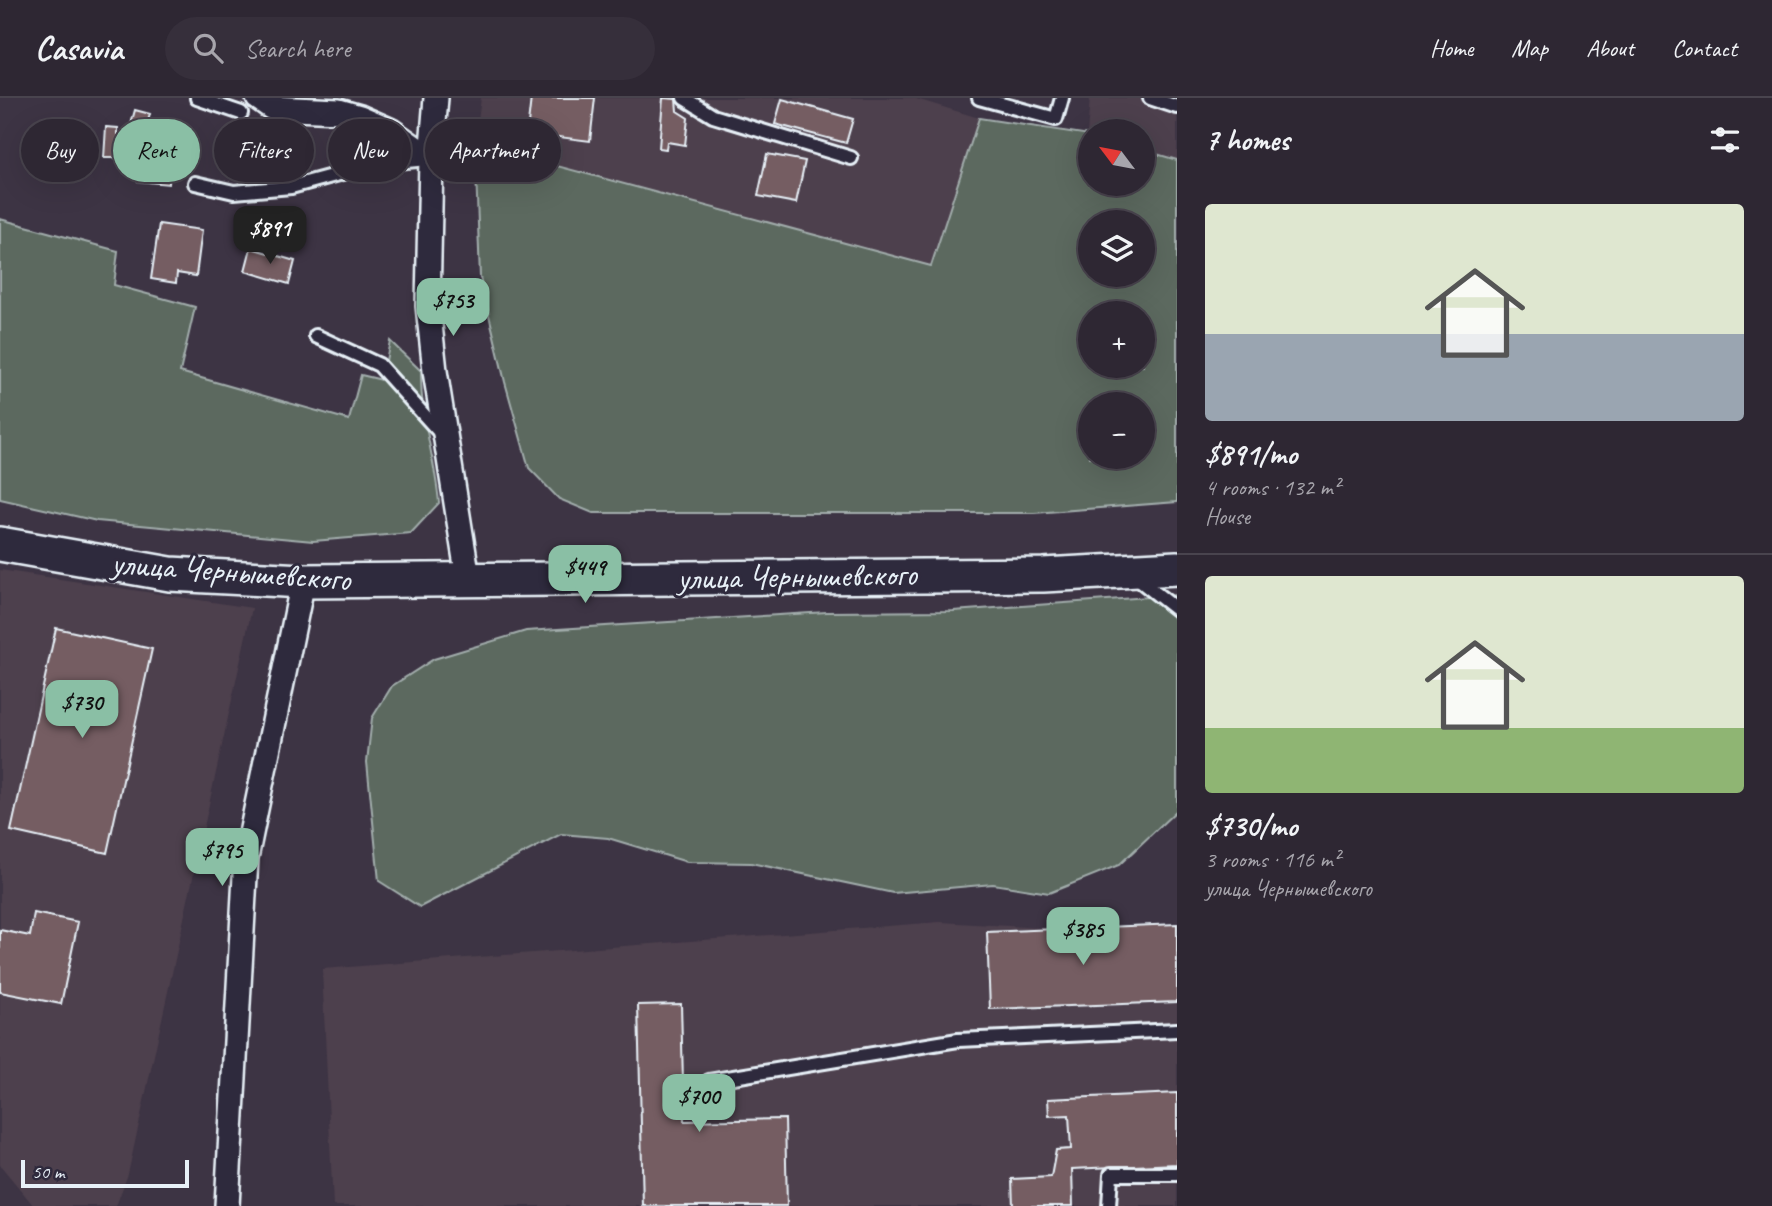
<!DOCTYPE html>
<meta charset="utf-8">
<style>
body{margin:0;font-family:Caveat,sans-serif;background:#362f3b;color:#f1f3f6;height:100vh;display:flex;flex-direction:column;font-size:26px;white-space:nowrap}
*{box-sizing:border-box;margin:0}
p{font-size:23px;color:#a7a5ac}
.icon{flex:none;width:38px;height:38px;fill:none;stroke:currentColor;stroke-width:2;stroke-linecap:round;stroke-linejoin:round}
.map{position:relative;flex:1;overflow:hidden}
.details{display:flex;flex-direction:column;background:#2e2733;width:595px}
.details>*{flex:none}
.banner{position:absolute;left:21px;top:21px;width:665px;height:63px;display:flex;gap:14px}
.needle{width:46px;rotate:302deg}
.tools{position:absolute;left:1078px;top:21px;display:grid;gap:14px}
.tools a{display:grid;place-items:center;width:77px;height:77px;border-radius:50%;background:#2e2733;box-shadow:0 7px 28px #0002,0 0 0 2px #49444e;font-size:35px}
.scale{position:absolute;left:21px;bottom:18px;width:168px;box-sizing:border-box;padding-left:7px;border:4px solid #e8f1f8;border-top:0;font-size:19px;line-height:24px;white-space:nowrap;color:#e8f1f8;-webkit-text-stroke:5px #2f2a3d;paint-order:stroke}
.price{position:absolute;translate:-50% -60px;padding:0 16px;border-radius:14px;background:#8abfa5;color:#111;font-size:23px;line-height:46px;filter:drop-shadow(0 2px 4px #0008)}
.price::after{content:'';position:absolute;left:50%;top:42px;width:21px;height:16px;margin-left:-10px;background:inherit;clip-path:polygon(0 0,100% 0,50% 100%)}
.price.current{background:#222;color:#fff}
ul{padding:0;list-style:none}
li{display:grid;align-content:center;gap:14px;height:371px;padding:0 28px}
li+li{border-top:2px solid #49444e}
li span{display:grid;place-items:center;height:217px;border-radius:7px;color:#555}
li>.icon{margin-inline-start:auto}
span .icon{width:126px;height:126px;fill:#fffc;stroke-width:1}
li b{font-size:30px}
h2{display:flex;justify-content:space-between;align-items:center;height:84px;padding:0 28px;font-size:30px}
.chip{padding:0 24px;border-radius:32px;background:#2e2733;box-shadow:0 7px 28px #0002,0 0 0 2px #49444e;font-size:24px;line-height:63px}
.chip.current{background:#8abfa5;color:#111}
header{display:flex;align-items:center;gap:42px;box-sizing:border-box;height:98px;padding:0 35px;background:#2e2733;border-bottom:2px solid #49444e}
header strong{font-size:33px}
nav{display:flex;gap:38px;margin-inline-start:auto;font-size:24px}
.search{width:490px;height:63px;background:#362f3b;display:flex;align-items:center;gap:18px;box-sizing:border-box;padding:0 24px;border-radius:38px;color:#a7a5ac;font-size:26px}
main{display:flex;flex:1;min-height:0}
.map>svg:first-child{display:block}
.built{fill:#4e404d}
.green{fill:#5b695f;stroke:#a2adac;stroke-width:2;fill-rule:evenodd}
.building{fill:#745d62;stroke:#e8f1f8;stroke-width:2}
.lines{fill:none;stroke-linecap:round;stroke-linejoin:round}
.service-casing{stroke:#e8f1f8;stroke-width:18}
.minor-casing{stroke:#e8f1f8;stroke-width:28}
.secondary-casing{stroke:#e8f1f8;stroke-width:38}
.service{stroke:#2f2a3d;stroke-width:12}
.minor{stroke:#2f2a3d;stroke-width:23}
.secondary{stroke:#2f2a3d;stroke-width:33}
.labels{text-anchor:middle;dominant-baseline:central;stroke-width:6;stroke-linejoin:round;paint-order:stroke}
.street-label{font-size:33px;fill:#e8f1f8;stroke:#2f2a3d}
</style>
<header>
<strong>Casavia</strong>
<div class="search"><svg class="icon" aria-label="search" viewBox="0 0 24 24"><circle cx="10" cy="10" r="6"/><path d="M15 15l6 6"/></svg>Search here</div>
<nav><a>Home</a><a>Map</a><a>About</a><a>Contact</a></nav>
</header>
<main>
<div class="map">
<svg width="1177" height="1108" viewBox="0 0 1177 1108">
<rect width="100%" height="100%" fill="#3d3444"/>
<filter id="ink" filterUnits="userSpaceOnUse"><feTurbulence type="fractalNoise" baseFrequency=".0143" numOctaves="2"/><feDisplacementMap in="SourceGraphic" scale="14" xChannelSelector="R" yChannelSelector="G"/><feConvolveMatrix kernelMatrix="1 2 1 2 8 2 1 2 1" color-interpolation-filters="sRGB"/></filter>
<g filter="url(#ink)">
<path class="built" d="M 481,0 L 913,0 L 979,20 L 932,169 L 475,46 Z
M 1090,0 L 1177,0 L 1177,62 L 1143,52 L 1143,33 L 1090,33 L 1090,37 L 1087,36 Z
M 0,472 L 252,510 L 128,1076 L 116,1108 L 34,1108 L 0,1067 Z
M 940,824 L 1177,838 L 1177,1108 L 333,1108 L 322,871 Z"/>
<path class="green" d="M 979,20 L 1090,37 L 1090,86 L 1143,86 L 1143,52 L 1177,62 L 1177,404 L 1034,415 L 593,415 L 559,401 L 529,370 L 505,284 L 480,179 L 475,46 L 931,168 ZM 1090,124 L 1143,124 L 1143,177 L 1090,177 ZM 1090,215 L 1143,215 L 1143,268 L 1090,268 ZM 1090,306 L 1143,306 L 1143,359 L 1090,359 Z
M 0,121 L 118,153 L 114,187 L 195,209 L 180,274 L 349,322 L 361,277 L 382,282 L 390,243 L 421,273 C 420,321 435,359 439,405 L 411,435 L 313,443 L 97,423 L 0,401 Z
M 1177,497 L 1177,712 L 1119,767 L 1049,795 L 993,786 L 893,795 L 751,765 L 687,764 L 608,740 L 561,736 L 420,809 L 379,783 L 367,664 L 372,620 L 392,588 L 434,561 L 526,533 L 827,514 L 953,513 Z"/>
<path class="building" d="M 531,0 L 595,0 L 590,43 L 527,35 Z
M 663,0 L 676,1 L 677,13 L 688,20 L 685,47 L 667,44 L 666,51 L 659,50 Z
M 782,1 L 853,21 L 846,45 L 775,26 Z
M 135,12 L 150,16 L 145,34 L 130,30 Z
M 106,29 L 118,30 L 118,36 L 132,36 L 131,51 L 117,51 L 117,60 L 104,60 Z
M 82,40 L 84,61 L 52,63 L 51,42 Z
M 147,53 L 171,55 L 169,86 L 138,83 L 139,65 L 145,65 Z
M 767,56 L 805,63 L 796,105 L 758,98 Z
M 159,126 L 202,132 L 196,178 L 177,175 L 176,185 L 151,181 Z
M 251,150 L 295,163 L 289,186 L 245,173 Z
M 56,530 L 152,551 L 107,755 L 11,733 Z
M 34,815 L 78,824 L 61,906 L 0,894 L 0,832 L 30,838 Z
M 1177,826 L 1177,904 L 990,911 L 987,834 Z
M 681,906 L 684,1023 L 785,1021 L 787,1108 L 643,1108 L 638,907 Z
M 1177,995 L 1177,1066 L 1072,1071 L 1073,1108 L 1013,1108 L 1012,1081 L 1051,1079 L 1056,1052 L 1071,1051 L 1069,1017 L 1049,1018 L 1048,1001 Z"/>
<g class="lines">
<g class="service-casing">
<path id="service" d="M 197,0 L 241,15
M 684,0 L 713,18 L 851,60
M 979,0 L 1056,21 L 1062,0
M 1150,0 L 1177,9
M 195,85 L 234,94 L 291,89 L 376,66 L 427,61
M 316,238 L 379,267 L 443,338
M 1134,478 L 1177,512
M 709,983 L 958,942 L 1177,932
M 1109,1108 L 1111,1076 L 1177,1076"/>
</g>
<g class="minor-casing">
<path id="minor" d="M 258,0 L 272,10 L 339,13 L 360,19 L 390,32 L 431,61
M 436,0 L 431,61 L 428,208 L 435,273 L 468,480
M 227,1108 L 246,760 L 303,483"/>
</g>
<g class="secondary-casing">
<path id="secondary" d="M 0,446 L 170,476 L 303,483 L 1043,477 L 1177,470"/>
</g>
<use href="#service" class="service"/>
<use href="#minor" class="minor"/>
<use href="#secondary" class="secondary"/>
</g>
</g>
<g class="labels">
<g class="street-label">
<text transform="translate(231 473) rotate(4)">улица Чернышевского</text>
<text transform="translate(797 478) rotate(-1)">улица Чернышевского</text>
</g>
</g>
</svg>
<div class="tools">
<a><svg class="needle" viewBox="-14 -14 28 28"><path d="M0-13l5 13h-10z" fill="#e53935"/><path d="M0 13l5-13h-10z" fill="#a7a5ac"/></svg></a>
<a><svg class="icon" aria-label="layers" viewBox="0 0 24 24"><path d="M12 4l9 5-9 5-9-5zM3 14l9 5 9-5"/></svg></a>
<a>+</a>
<a>−</a>
</div>
<div class="scale">50 m</div>
<b class="price current" style="left:270px;top:168px">$891</b>
<b class="price" style="left:453px;top:240px">$753</b>
<b class="price" style="left:585px;top:507px">$449</b>
<b class="price" style="left:82px;top:642px">$730</b>
<b class="price" style="left:222px;top:790px">$795</b>
<b class="price" style="left:1083px;top:869px">$385</b>
<b class="price" style="left:699px;top:1036px">$700</b>
<div class="banner">
<a class="chip">Buy</a>
<a class="chip current">Rent</a>
<a class="chip">Filters</a>
<a class="chip">New</a>
<a class="chip">Apartment</a>
</div>
</div>
<section class="details">
<h2>7 homes<svg class="icon" aria-label="filters" viewBox="0 0 24 24"><path d="M4 7h16M4 17h16"/><circle cx="9" cy="7" r="2"/><circle cx="15" cy="17" r="2"/></svg></h2>
<ul>
<li><span style="background:linear-gradient(#dfe7d0 60%,#9aa5b1 0)"><svg class="icon" aria-label="home" viewBox="0 0 24 24"><path d="M3 11l9-7 9 7M6 9v11h12V9"/></svg></span><div><b>$891/mo</b><p>4 rooms · 132 m²</p><p>House</p></div></li>
<li><span style="background:linear-gradient(#dfe7d0 70%,#8fb573 0)"><svg class="icon" aria-label="home" viewBox="0 0 24 24"><path d="M3 11l9-7 9 7M6 9v11h12V9"/></svg></span><div><b>$730/mo</b><p>3 rooms · 116 m²</p><p>улица Чернышевского</p></div></li>
</ul>
</section>
</main>
